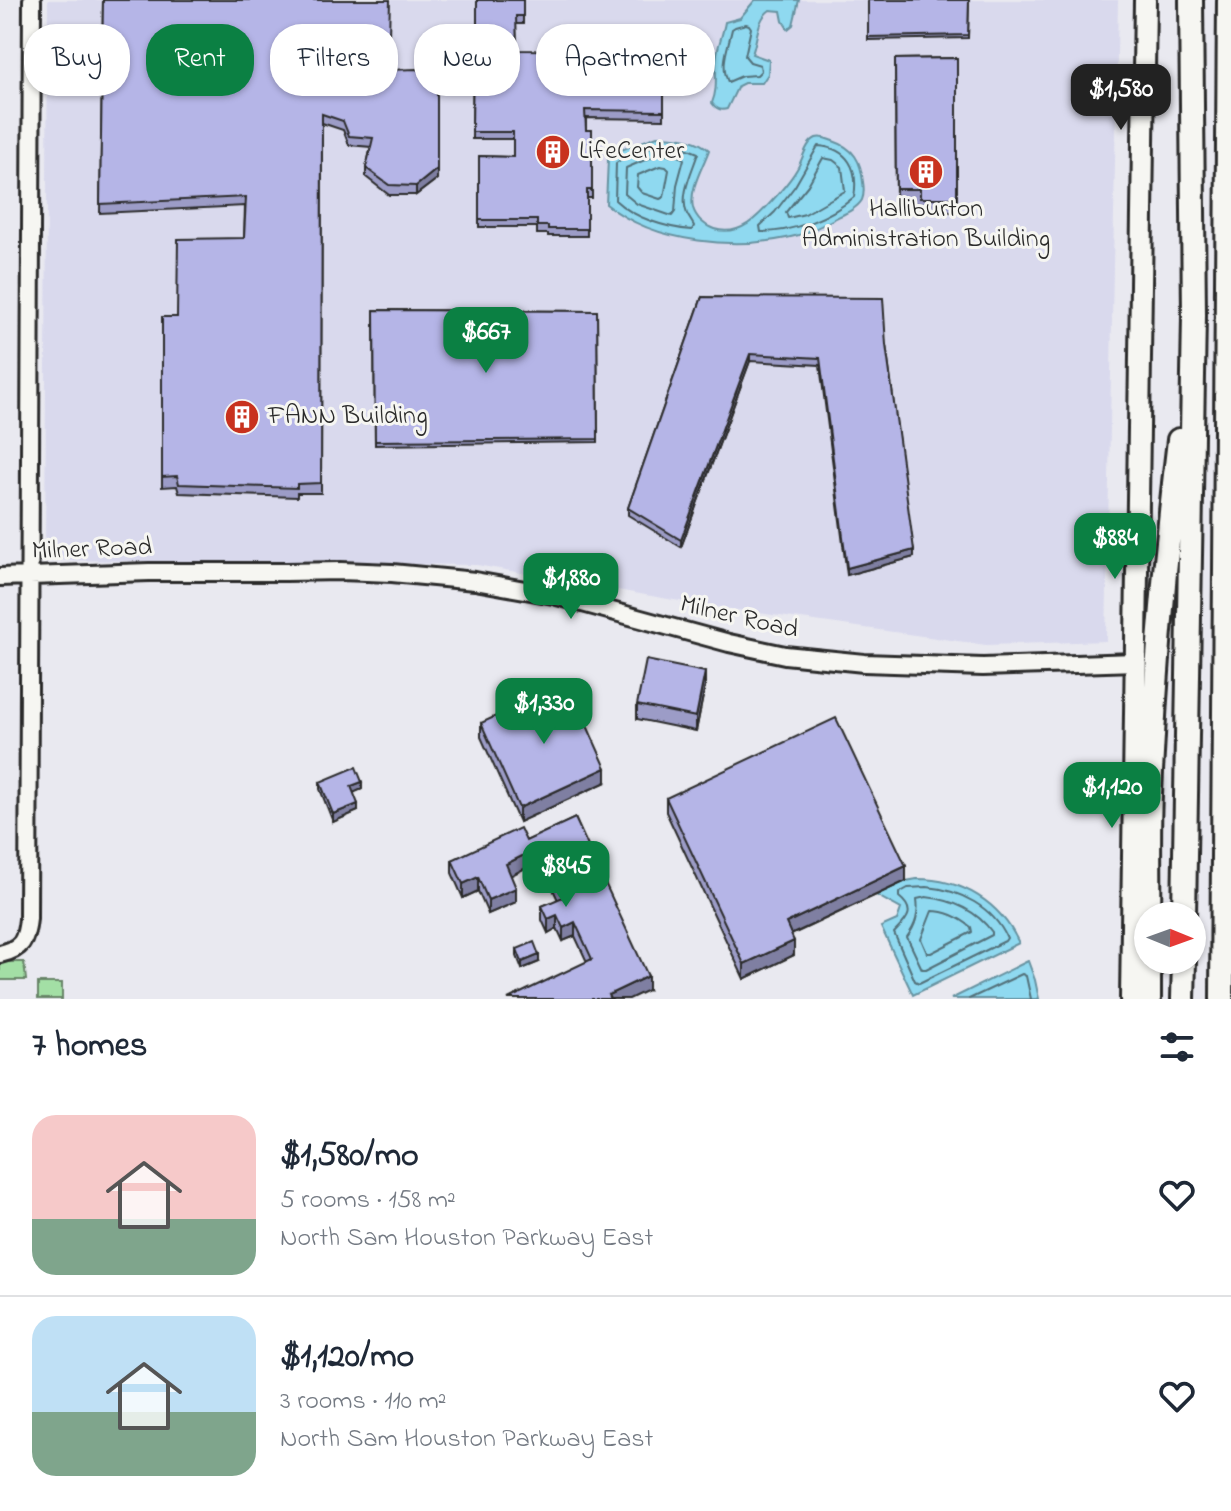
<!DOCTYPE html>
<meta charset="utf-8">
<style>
body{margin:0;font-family:"Indie Flower",sans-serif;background:#f2f2f3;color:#1f2937;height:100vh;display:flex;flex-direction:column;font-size:30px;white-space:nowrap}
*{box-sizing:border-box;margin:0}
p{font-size:26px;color:#747a83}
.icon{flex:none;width:44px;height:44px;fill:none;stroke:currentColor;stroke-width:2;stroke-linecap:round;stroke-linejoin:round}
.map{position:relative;height:999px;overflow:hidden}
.details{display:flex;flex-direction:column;background:#fff;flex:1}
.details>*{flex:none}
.hud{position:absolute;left:24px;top:24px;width:800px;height:72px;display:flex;gap:16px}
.needle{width:52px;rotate:91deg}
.tools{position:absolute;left:1134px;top:902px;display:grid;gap:16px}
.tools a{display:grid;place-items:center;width:72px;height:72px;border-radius:50%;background:#fff;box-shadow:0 2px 6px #0004;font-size:40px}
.price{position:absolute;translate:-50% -68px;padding:0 18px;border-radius:16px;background:#0b8043;color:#fff;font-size:26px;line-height:52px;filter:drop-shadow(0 2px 4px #0008)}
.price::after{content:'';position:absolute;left:50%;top:48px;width:24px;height:18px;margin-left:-12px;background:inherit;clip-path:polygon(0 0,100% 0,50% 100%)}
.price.selected{background:#222;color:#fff}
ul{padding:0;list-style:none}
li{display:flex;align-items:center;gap:24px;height:200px;padding:0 32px}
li+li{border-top:2px solid #e0e1e3}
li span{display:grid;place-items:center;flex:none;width:224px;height:160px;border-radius:24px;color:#555}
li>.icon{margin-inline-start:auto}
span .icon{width:96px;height:96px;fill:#fffc;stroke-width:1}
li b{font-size:34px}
h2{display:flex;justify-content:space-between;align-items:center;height:96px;padding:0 32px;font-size:34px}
.tag{padding:0 28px;border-radius:32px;background:#fff;box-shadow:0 2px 6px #0004;font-size:28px;line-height:72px}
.tag.selected{background:#0b8043;color:#fff}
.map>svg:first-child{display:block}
.built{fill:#d9d9ed}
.green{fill:#a3dfa5;stroke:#678568;stroke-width:2}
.water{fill:#8fd9f0;stroke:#6793a1;stroke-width:2}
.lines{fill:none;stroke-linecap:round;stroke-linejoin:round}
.shore{stroke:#53717a;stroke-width:2}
.minor-casing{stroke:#2b2b2b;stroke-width:22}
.major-casing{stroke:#2b2b2b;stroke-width:26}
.highway-casing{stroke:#2b2b2b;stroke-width:28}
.minor{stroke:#f6f6f2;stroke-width:16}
.major{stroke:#f6f6f2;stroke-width:20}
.highway{stroke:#f6f6f2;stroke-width:22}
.wall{fill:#9c9cc7;stroke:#2b2b2b;stroke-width:2}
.shaded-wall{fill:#7f7fa2;stroke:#2b2b2b;stroke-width:2}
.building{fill:#b5b5e7;stroke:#2b2b2b;stroke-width:2}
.labels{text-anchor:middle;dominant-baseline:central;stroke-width:6;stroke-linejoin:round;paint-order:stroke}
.poi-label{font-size:26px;fill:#2b2b2b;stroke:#f6f6f2;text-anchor:start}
.street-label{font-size:26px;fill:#2b2b2b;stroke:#f6f6f2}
</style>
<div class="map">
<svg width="1231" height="999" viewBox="0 0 1231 999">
<rect width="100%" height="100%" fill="#e9e9f0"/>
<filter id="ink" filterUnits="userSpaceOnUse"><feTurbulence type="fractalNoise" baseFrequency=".0125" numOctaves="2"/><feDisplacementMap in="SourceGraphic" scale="16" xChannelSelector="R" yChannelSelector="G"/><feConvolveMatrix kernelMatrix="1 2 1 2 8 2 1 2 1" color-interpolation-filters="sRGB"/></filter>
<g filter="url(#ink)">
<path class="built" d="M 48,0 L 1118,0 L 1106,641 L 986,645 L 702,605 L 477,565 L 45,560 Z"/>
<path class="green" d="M 0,962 L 24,962 L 26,980 L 0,980 Z
M 38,983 L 62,983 L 62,999 L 38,999 Z"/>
<path class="water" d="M 755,0 L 799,0 L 793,25 L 788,29 L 783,21 L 781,11 L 770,10 C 756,20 758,39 752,54 L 769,60 L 768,74 L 762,83 L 744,83 L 738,86 L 727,109 C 720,111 716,109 712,103 C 718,88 715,77 716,62 C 716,49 723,35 725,22 L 740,18 Z
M 657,136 C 674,136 696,138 709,150 C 703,167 689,189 693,208 C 696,218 705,226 714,229 C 743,238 762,212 779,193 C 785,186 792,178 797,169 C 803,160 805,143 816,138 C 822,136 827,139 833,141 C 854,148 861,161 863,182 C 864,188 864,195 862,200 C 856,210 841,215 832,220 C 821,226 810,232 799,235 C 739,251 655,244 606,204 L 608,159 L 621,150 Z
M 917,879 C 962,879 1000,902 1019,943 L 913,995 L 881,927 L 897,920 L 901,909 L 876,895 L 906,881 Z
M 1028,961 L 1035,980 L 1039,999 L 951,999 Z"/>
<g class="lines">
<path class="shore" d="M 746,24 L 749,25 L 751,28 L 745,56 L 750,62 L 760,65 L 761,71 L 757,75 L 742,76 L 728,82 C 720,64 728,48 732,29 L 735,27 Z
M 658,144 L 681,146 L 698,153 C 693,170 679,195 687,214 C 689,218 692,222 694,226 L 692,230 C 666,228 634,218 615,200 L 616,163 L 625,157 Z
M 818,146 C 848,148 859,169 854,197 C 830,218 793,232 761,232 L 760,226 L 775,212 L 795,186 Z
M 659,154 L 679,156 L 684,159 L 677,185 L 675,212 L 672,216 L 637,204 L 625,194 L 626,168 Z
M 823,158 L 833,160 L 842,167 L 845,191 L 805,214 L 788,218 L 786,212 L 808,185 Z
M 660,166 L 666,167 L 669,170 L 664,197 L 660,199 L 642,193 L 637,187 L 638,175 Z
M 927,887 C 960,890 993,907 1007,938 L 1005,941 L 919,983 L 915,981 L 894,933 C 905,921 918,912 899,897 L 899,893 L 908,888 Z
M 926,897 C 953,900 976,910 992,932 L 992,935 L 926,969 L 922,969 L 907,937 C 916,925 919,914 917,899 Z
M 932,911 C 947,911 960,918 971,927 L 972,932 L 931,953 L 927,953 L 921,939 Z
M 969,999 L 1022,974 L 1026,976 L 1031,999"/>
<g class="minor-casing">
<path id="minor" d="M 0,577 L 149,572 L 286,572 L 341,571 L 392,573 L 475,581 L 553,595 L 729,643 L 785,655 L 864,663 L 983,667 L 1136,662
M 0,954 C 22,949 26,940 28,919 L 32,0"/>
</g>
<g class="major-casing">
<path id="major" d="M 1131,999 L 1145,0"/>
</g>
<g class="highway-casing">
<path id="highway" d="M 1149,916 C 1150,875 1148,834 1150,794 C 1155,675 1165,557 1179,440
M 1184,916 L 1194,315 L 1191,0
M 1149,960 L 1149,999
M 1183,999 L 1184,960
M 1222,999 L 1229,0"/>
</g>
<use href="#minor" class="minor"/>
<use href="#major" class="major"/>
<use href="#highway" class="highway"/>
</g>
<path class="wall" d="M 103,0 L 389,70 L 437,179 L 416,195 L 389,195 L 366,177 L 366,168 L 371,147 L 349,145 L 343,130 L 322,123 L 321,493 L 297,493 L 297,497 L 179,493 L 177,486 L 162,487 L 162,317 L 177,317 L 244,238 L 245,206 L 100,213 Z
M 523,0 L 523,24 L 516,24 L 517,50 L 664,93 L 664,119 L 586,118 L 586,130 L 592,130 L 592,198 L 587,198 L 587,236 L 548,236 L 548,234 L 537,234 L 537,227 L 479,227 L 479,156 L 513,157 L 513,139 L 472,139 L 473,55 L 465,55 L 465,32 L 474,32 L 477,26 Z
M 868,0 L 969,0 L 968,38 L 868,40 Z
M 957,58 L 957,212 L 920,212 L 920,203 L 896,203 L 895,59 Z
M 702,297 L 886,345 L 914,557 L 847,575 L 820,365 L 750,361 L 681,547 L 628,515 L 628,508 Z
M 374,310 L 597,311 L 598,442 L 375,445 Z
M 705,686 L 696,731 L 637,719 L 637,705 Z
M 481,723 L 606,782 L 519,822 L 481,737 Z
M 320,782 L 362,789 L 353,792 L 358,811 L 333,822 L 320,789 Z
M 666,798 L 906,881 L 791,935 L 794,955 L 744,979 L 666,812 Z
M 575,818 L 648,990 L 587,962 L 575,936 L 563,941 L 557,928 L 548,933 L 542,920 L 542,906 L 558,900 L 540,861 L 510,875 L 516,902 L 488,914 L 478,891 L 463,898 L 452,873 L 452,860 L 526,841 Z
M 517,949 L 539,962 L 522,969 L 517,956 Z"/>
<path class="shaded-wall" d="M 437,169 L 437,179 L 416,195 L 416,186 Z
M 750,354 L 750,361 L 681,547 L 681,540 Z
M 914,550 L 914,557 L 847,575 L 847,568 Z
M 705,672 L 705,686 L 696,731 L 696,717 Z
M 606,768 L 606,782 L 519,822 L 519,808 Z
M 362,782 L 362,789 L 351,794 L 351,786 Z
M 358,804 L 358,811 L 333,822 L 333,814 Z
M 540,847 L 540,861 L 506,878 L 506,864 Z
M 906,866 L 906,881 L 786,937 L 786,923 Z
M 478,877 L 478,891 L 463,898 L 463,884 Z
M 516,888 L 516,902 L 488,914 L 488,900 Z
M 557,915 L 557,928 L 548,933 L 548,919 Z
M 575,922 L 575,936 L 563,941 L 563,928 Z
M 794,941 L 794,955 L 744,979 L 744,964 Z
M 539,955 L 539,962 L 522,969 L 522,962 Z
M 648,976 L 648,990 L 629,999 L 608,999 L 608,995 Z"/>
<path class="building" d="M 103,0 L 390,0 L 388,70 L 417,69 L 437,86 L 437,169 L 416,186 L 389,185 L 366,168 L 373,138 L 349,136 L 343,121 L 322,114 L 321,483 L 297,484 L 297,488 L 179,484 L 177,476 L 162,477 L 162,317 L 177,317 L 178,239 L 244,238 L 246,197 L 100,204 Z
M 477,0 L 523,0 L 523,16 L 516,16 L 517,50 L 662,51 L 662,93 L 664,93 L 664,111 L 585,110 L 586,130 L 592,130 L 592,190 L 587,190 L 587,229 L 548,229 L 548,226 L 537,226 L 537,220 L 479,220 L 479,156 L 513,157 L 513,132 L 472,132 L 473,47 L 465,47 L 465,32 L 474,32 L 474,26 L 477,26 Z
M 868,0 L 969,0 L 968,35 L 868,37 Z
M 957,58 L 957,198 L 920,198 L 920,189 L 896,189 L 895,59 Z
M 702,297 L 883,298 L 886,345 L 914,550 L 847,568 L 820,358 L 750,354 L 681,540 L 628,508 Z
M 374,310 L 597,311 L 598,439 L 375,441 Z
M 646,660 L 705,672 L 696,717 L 637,705 Z
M 568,683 L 606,768 L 519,808 L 481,723 Z
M 836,718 L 906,866 L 786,923 L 794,941 L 744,964 L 666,798 Z
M 356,767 L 362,782 L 351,786 L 358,804 L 333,814 L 320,782 Z
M 575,818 L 648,976 L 608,995 L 610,999 L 508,999 L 592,959 L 575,922 L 563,928 L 557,915 L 548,919 L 542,906 L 563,897 L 540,847 L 506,864 L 516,888 L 488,900 L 478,877 L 463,884 L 452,860 L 520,828 L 526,841 Z
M 534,942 L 539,955 L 522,962 L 517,949 Z"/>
</g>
<defs>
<g id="building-disc" transform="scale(1.8)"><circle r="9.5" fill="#c8321e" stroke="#f6f6f2"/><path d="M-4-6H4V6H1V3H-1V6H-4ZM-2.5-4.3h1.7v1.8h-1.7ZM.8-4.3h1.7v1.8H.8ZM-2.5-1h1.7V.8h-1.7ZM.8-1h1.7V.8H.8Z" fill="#fff"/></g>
</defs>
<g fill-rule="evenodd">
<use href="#building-disc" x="553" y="152"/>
<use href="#building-disc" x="926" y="172"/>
<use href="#building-disc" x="242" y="417"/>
</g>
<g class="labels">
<g class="poi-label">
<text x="579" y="152">LifeCenter</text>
<text x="926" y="210" text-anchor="middle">Halliburton<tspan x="926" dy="30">Administration Building</tspan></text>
<text x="268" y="417">FANN Building</text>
</g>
<g class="street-label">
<text transform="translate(92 550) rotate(-2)">Milner Road</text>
<text transform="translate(739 618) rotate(13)">Milner Road</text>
</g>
</g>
</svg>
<div class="tools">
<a><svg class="needle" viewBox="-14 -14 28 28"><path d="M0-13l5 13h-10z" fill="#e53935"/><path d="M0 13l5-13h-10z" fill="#747a83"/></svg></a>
</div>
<b class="price selected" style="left:1121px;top:132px">$1,580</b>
<b class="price" style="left:486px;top:375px">$667</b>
<b class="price" style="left:1115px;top:581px">$884</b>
<b class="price" style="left:571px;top:621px">$1,880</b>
<b class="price" style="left:544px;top:746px">$1,330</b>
<b class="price" style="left:1112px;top:830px">$1,120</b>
<b class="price" style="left:566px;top:909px">$845</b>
<div class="hud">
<a class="tag">Buy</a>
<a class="tag selected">Rent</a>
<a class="tag">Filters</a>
<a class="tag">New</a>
<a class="tag">Apartment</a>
</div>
</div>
<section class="details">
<h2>7 homes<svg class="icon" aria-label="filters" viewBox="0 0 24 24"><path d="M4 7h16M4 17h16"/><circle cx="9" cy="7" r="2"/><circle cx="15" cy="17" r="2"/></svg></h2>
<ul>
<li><span style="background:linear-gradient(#f6c9c9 65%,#7fa58c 0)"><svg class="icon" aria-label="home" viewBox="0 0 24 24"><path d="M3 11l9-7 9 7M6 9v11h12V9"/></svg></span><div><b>$1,580/mo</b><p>5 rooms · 158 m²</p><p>North Sam Houston Parkway East</p></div><svg class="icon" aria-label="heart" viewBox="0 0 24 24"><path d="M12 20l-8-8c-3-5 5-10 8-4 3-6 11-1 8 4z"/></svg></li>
<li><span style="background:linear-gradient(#bfe0f5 60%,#7fa58c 0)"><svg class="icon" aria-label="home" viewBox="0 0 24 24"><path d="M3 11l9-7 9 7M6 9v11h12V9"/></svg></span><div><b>$1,120/mo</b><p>3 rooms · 110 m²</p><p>North Sam Houston Parkway East</p></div><svg class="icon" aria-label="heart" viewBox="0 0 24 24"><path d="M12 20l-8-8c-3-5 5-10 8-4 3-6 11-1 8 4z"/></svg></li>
</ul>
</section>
